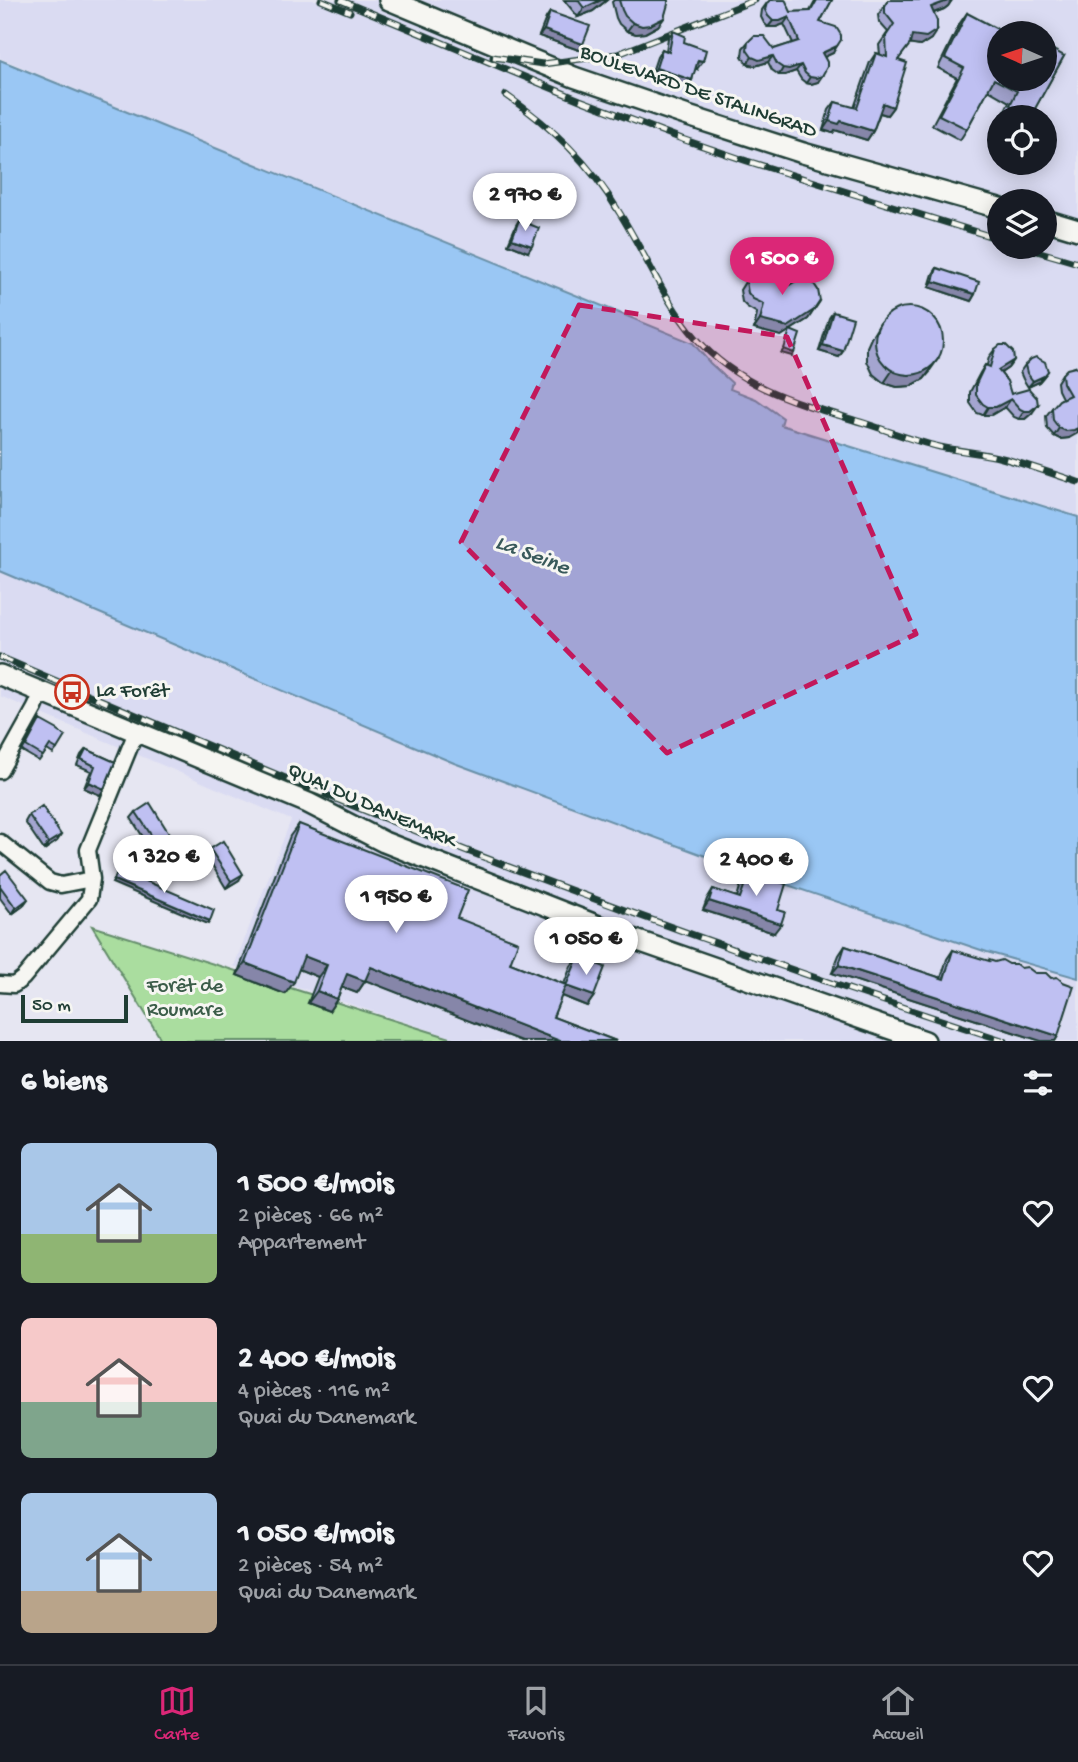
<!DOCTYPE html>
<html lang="fr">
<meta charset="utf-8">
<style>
body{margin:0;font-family:"Gochi Hand",sans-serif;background:#20242c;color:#f1f3f6;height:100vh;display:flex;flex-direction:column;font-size:26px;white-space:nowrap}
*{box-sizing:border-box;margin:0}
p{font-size:23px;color:#9ea1a6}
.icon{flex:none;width:38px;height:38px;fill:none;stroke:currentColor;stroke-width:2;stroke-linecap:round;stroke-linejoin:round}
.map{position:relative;height:1041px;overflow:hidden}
.panel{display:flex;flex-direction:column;background:#171b24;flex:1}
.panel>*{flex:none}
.needle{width:46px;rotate:273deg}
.controls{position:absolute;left:987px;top:21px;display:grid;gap:14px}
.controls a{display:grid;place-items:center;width:70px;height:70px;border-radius:50%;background:#171b24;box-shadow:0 4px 18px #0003;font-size:35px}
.scale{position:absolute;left:21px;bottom:18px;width:107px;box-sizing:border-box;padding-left:7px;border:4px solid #1f3d34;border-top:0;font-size:19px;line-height:24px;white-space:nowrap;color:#1f3d34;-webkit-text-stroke:5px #f6f6f2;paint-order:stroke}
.price{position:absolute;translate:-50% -60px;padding:0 16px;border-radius:24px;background:#fff;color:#222;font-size:23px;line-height:46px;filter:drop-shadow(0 2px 4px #0008)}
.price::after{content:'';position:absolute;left:50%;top:42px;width:21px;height:16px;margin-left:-10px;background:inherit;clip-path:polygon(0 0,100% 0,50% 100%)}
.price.selected{background:#db2777;color:#fff}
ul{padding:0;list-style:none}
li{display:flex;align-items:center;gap:21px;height:175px;padding:0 21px}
li span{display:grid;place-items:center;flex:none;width:196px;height:140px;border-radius:10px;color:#555}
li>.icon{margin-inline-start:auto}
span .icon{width:84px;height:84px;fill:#fffc;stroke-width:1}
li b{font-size:30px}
h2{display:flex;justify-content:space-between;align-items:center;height:84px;padding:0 21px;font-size:30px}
.tabs{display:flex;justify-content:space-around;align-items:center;height:98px;border-top:2px solid #363941;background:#171b24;font-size:19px;color:#9ea1a6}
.tabs a{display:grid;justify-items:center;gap:4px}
.tabs .selected{color:#db2777}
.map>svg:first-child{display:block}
.built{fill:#dadbf2;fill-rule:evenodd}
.green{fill:#aadd9f;stroke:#648d6a;stroke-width:2}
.water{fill:#9ac7f4;stroke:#6990a7;stroke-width:2}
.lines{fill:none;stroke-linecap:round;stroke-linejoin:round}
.street-casing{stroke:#1f3d34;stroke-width:19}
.secondary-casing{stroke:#1f3d34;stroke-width:24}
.street{stroke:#f6f6f2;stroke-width:14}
.secondary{stroke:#f6f6f2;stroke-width:19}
.rail-casing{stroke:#1f3d34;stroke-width:7}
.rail{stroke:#f6f6f2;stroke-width:4.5;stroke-dasharray:13;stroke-linecap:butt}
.wall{fill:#a4a5d0;stroke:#1f3d34;stroke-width:2}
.shaded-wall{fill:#8686a9;stroke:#1f3d34;stroke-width:2}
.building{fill:#bfc0f2;stroke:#1f3d34;stroke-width:2}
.marked{fill:#c2185b;fill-opacity:0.2;stroke:#c2185b;stroke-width:5;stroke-dasharray:14 9;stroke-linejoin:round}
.labels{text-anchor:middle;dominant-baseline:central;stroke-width:6;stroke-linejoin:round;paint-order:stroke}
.street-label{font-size:21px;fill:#1f3d34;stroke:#f6f6f2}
.poi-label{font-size:21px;fill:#1f3d34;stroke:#f6f6f2;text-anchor:start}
.park-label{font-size:21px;fill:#3b5d49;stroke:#f6f6f2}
.water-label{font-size:23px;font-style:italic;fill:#38595a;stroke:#f6f6f2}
</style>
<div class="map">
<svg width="1078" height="1041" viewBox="0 0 1078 1041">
<rect width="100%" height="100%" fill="#e6e6f2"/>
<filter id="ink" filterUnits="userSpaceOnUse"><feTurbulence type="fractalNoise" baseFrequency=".0143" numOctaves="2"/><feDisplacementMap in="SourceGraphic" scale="14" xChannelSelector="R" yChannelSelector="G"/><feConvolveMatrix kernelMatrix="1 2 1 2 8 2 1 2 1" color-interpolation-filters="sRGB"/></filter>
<g filter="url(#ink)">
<path class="built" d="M 0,0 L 1078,0 L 1078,517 L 781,425 L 783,418 L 756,399 L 730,389 L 710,363 L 693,343 L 294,181 L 0,58 ZM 999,33 L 1045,33 L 1045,79 L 999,79 ZM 999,117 L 1045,117 L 1045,163 L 999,163 ZM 999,201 L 1045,201 L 1045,247 L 999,247 Z
M 0,556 L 1078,928 L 1078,1041 L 463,1041 L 234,966 L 291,820 L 0,696 Z"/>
<path class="green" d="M 92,926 L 460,1041 L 162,1041 Z"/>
<path class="water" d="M 0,60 L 693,343 L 710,363 L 732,383 L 730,389 L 756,399 L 783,418 L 781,425 L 1078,517 L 1078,978 L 987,952 L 746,871 L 454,763 L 0,571 Z"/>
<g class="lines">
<g class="street-casing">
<path id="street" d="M 0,771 L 35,708 L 42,692
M 0,842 L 50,882 L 61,885 L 92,879 L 88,850 L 136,732
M 0,984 L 14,985 L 23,978 L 89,899 L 92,879"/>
</g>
<g class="secondary-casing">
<path id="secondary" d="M 389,0 L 574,77 L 688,116 L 803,153 L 999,208
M 1045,220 L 1078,230
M 0,675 L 308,803 L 384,842 L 624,936 L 925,1041"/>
</g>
<use href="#street" class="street"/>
<use href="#secondary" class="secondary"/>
<g class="rail-casing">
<path id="rail" d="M 321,0 L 350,12
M 340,0 L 580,100 L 682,139 L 747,161 L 999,239
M 493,57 L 543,64 L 618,54 L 755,0
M 506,95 C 553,128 589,162 619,212 C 645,253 664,301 696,338 C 740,389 802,404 864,423 C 889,431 914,441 940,447 C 960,451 981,453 1002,458 C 1028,465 1053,474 1078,482
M 1023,247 L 1078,263
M 0,657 C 106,702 212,748 319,792 C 544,884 774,966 1005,1041"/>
</g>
<use href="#rail" class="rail"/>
</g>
<path class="wall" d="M 564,0 L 607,0 L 593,11 L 578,17 Z
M 614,0 L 668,0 L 664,18 L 658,26 L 645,33 L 636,34 L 627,31 L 619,24 L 616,18 L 612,2 Z
M 816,0 L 832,0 L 820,22 L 833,53 L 824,57 L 818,82 L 811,84 L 806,83 L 801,79 L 796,71 L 785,75 L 779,75 L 772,70 L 768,62 L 755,66 L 747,64 L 742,56 L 743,48 L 748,42 L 774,49 L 793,43 L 784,24 L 776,27 L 768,27 L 764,23 L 761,17 L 762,10 L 767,3 L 791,12 L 810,11 Z
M 889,0 L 952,0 L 948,6 L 944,9 L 934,13 L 931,39 L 920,46 L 910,44 L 898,60 L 893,107 L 887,115 L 880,113 L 873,131 L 867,140 L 835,130 L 833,133 L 823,130 L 829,110 L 835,102 L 854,108 L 870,62 L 876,53 L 880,54 L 879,45 L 888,32 L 879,22 L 878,15 L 887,2 Z
M 550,12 L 583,44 L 579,50 L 539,36 L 546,18 Z
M 967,13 L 999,79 L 1064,56 L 1030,117 L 1006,117 L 1002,116 L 1009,102 L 988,90 L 967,129 L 960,140 L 932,125 L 957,78 L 938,68 L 960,23 Z
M 673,31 L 684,42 L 697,69 L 695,68 L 692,80 L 687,87 L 651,75 L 657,57 L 662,49 L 666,51 L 668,38 Z
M 519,220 L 528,252 L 508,244 L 516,225 Z
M 937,268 L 975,294 L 971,301 L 929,287 L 933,274 Z
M 750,274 L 783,289 L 820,301 L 808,319 L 781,336 L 754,329 L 757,313 L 747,307 L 742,302 L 740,290 Z
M 833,312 L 843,351 L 839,357 L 819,351 L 829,318 Z
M 879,325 L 930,372 L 924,379 L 911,386 L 897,387 L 884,383 L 873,374 L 867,361 L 867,347 L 871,338 Z
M 995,349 L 1014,360 L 1008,368 L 1001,373 L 1011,394 L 1032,413 L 1025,419 L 1019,419 L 1014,417 L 1005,407 L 991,415 L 983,415 L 977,413 L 970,403 L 970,392 L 980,373 L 985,365 L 987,365 L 989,357 Z
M 1025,365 L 1048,371 L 1039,382 L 1028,387 L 1023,379 L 1020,372 Z
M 1075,367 L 1069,438 L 1060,439 L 1054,436 L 1047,428 L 1046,416 L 1052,408 L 1062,398 L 1058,390 L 1057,382 L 1062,374 Z
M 40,720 L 57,749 L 53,754 L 47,750 L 39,761 L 22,751 Z
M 86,749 L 115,762 L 104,789 L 100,795 L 84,788 L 91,771 L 77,765 L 81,755 Z
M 136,812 L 166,841 L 152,851 L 131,818 Z
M 29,815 L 61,835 L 57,841 L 44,850 L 25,822 Z
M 299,824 L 457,918 L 510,963 L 564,984 L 571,966 L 578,957 L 594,996 L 587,1006 L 561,996 L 553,1017 L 616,1041 L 521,1041 L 366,980 L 357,993 L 342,987 L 337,999 L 329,1011 L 308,1003 L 318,977 L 299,969 L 285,994 L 237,975 L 290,836 Z
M 210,849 L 239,880 L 226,888 L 206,855 Z
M 749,872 L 774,933 L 703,910 L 707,899 L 713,889 L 737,897 L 742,881 Z
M 0,875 L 23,906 L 12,914 L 0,898 Z
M 845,946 L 941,978 L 947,959 L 953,950 L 1058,1036 L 1055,1041 L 1041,1041 L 832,973 L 839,955 Z"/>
<path class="shaded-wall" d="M 601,0 L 607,0 L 593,11 L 578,17 L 584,8 Z
M 950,0 L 952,0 L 948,6 L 944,9 L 925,16 L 931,7 Z
M 789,17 L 784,24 L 776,27 L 768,27 L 773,21 Z
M 664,18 L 658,26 L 645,33 L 636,34 L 627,31 L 633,23 Z
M 544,30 L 583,44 L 579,50 L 539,36 Z
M 937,30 L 931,39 L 920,46 L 906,44 L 912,35 Z
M 837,46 L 833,53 L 818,60 L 822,53 Z
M 773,56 L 768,62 L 755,66 L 747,64 L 752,57 Z
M 698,60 L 703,61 L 697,69 L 693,67 Z
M 801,65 L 796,71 L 785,75 L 779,75 L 783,68 Z
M 656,68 L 692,80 L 687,87 L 651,75 Z
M 822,76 L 818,82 L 811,84 L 806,83 L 810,77 Z
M 883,103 L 893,107 L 887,115 L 877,112 Z
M 829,121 L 841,121 L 873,131 L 867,140 L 835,130 L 833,133 L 823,130 Z
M 512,239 L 532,246 L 528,252 L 508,244 Z
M 933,281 L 975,294 L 971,301 L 929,287 Z
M 814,310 L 808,319 L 781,336 L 754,329 L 760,320 Z
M 823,345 L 843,351 L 839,357 L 819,351 Z
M 784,349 L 794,353 L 792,356 L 781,353 Z
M 938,359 L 924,379 L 911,386 L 897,387 L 884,383 L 892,371 Z
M 1014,360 L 1008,368 L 993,378 L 998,370 Z
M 1044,376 L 1039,382 L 1028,387 L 1033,381 Z
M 1011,399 L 1005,407 L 991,415 L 983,415 L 988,407 Z
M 1038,405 L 1032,413 L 1025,419 L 1019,419 L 1024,411 Z
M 1059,428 L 1078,428 L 1078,433 L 1069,438 L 1060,439 L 1054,436 Z
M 89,782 L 104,789 L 100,795 L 84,788 Z
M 61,835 L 57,841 L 44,850 L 48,843 Z
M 170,835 L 166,841 L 152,851 L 157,844 Z
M 243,874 L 239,880 L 226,888 L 231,881 Z
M 114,880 L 210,921 L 208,924 L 112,883 Z
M 28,899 L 23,906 L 12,914 L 16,908 Z
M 709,901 L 781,924 L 774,933 L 703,910 Z
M 304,956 L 327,965 L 318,977 L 296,968 Z
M 245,963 L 294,982 L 285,994 L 237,975 Z
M 839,965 L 1058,1036 L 1055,1041 L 1041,1041 L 832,973 Z
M 371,967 L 560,1041 L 521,1041 L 362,979 Z
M 347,974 L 365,981 L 357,993 L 338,986 Z
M 566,986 L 594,996 L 587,1006 L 560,995 Z
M 317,991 L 337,999 L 329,1011 L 308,1003 Z"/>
<path class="building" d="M 578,0 L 601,0 L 584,8 Z
M 619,0 L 668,0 L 668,4 L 664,18 L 650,25 L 642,26 L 633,23 L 625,16 L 622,10 Z
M 770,0 L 785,0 L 786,1 L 791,12 L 811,11 L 817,0 L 832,0 L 820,22 L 836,27 L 841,35 L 841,40 L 837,46 L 822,53 L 827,62 L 827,67 L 822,76 L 816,78 L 810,77 L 805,73 L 801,65 L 789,69 L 783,68 L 777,64 L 773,56 L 759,60 L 752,57 L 747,50 L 748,42 L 754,36 L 764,36 L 774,49 L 799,41 L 789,17 L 780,21 L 773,21 L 768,16 L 765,10 L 767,3 Z
M 889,0 L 950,0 L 931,7 L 937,21 L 937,30 L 926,37 L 912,35 L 910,44 L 898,60 L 907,63 L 893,107 L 883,103 L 873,131 L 841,121 L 839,124 L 829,121 L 835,102 L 857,108 L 876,53 L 887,57 L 886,36 L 894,24 L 885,13 L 885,6 L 887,2 Z
M 550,12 L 590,26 L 583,44 L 544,30 Z
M 967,13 L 1005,33 L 999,33 L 999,79 L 1045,79 L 1045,49 L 1046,46 L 1064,56 L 1031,116 L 1010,105 L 1017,91 L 994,79 L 967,129 L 939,115 L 964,68 L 945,58 Z
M 673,31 L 685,36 L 684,42 L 706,50 L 703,61 L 698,60 L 692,80 L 656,68 L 662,49 L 669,52 Z
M 519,220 L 539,228 L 532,246 L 512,239 Z
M 759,267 L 767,267 L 774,271 L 779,276 L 783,289 L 796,281 L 801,279 L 808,280 L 814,284 L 818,290 L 820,301 L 814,310 L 788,327 L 760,320 L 764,304 L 753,299 L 748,293 L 746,281 L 750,274 Z
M 937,268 L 979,282 L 975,294 L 933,281 Z
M875 341a34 34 0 1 1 68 0a34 34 0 1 1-68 0Z
M 833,312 L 853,318 L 843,351 L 823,345 Z
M 790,330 L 800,334 L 794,353 L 784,349 Z
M 1000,345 L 1006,345 L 1013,352 L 1014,360 L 998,370 L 1007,381 L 1011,394 L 1029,389 L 1037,398 L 1038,405 L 1030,411 L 1024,411 L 1020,409 L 1011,399 L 996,407 L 988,407 L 983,404 L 976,395 L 976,384 L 985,365 L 990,367 L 995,349 Z
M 1036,357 L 1045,362 L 1048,371 L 1044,376 L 1033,381 L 1027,373 L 1025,365 L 1031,359 Z
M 1075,367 L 1078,368 L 1078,428 L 1074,430 L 1066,431 L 1059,428 L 1053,420 L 1052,408 L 1059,400 L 1070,395 L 1063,383 L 1062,374 L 1067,369 Z
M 40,720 L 58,730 L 58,731 L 65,736 L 57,749 L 50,745 L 43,756 L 26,746 Z
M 86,749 L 115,762 L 104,789 L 89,782 L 95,766 L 81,759 Z
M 150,803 L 170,835 L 157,844 L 136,812 Z
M 42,806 L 61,835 L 48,843 L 29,815 Z
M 299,824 L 468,890 L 457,918 L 518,942 L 510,963 L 566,985 L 553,1017 L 616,1041 L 560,1041 L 371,967 L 365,981 L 347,974 L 337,999 L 317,991 L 327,965 L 304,956 L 294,982 L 245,963 Z
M 223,841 L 243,874 L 231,881 L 210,849 Z
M 118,869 L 214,910 L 210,921 L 114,880 Z
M 6,870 L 28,899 L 16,908 L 0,886 L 0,875 Z
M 749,872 L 786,884 L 778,910 L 785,912 L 781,924 L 709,901 L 713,889 L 740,898 Z
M 845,946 L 944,979 L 953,950 L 989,961 L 989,960 L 995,962 L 1002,960 L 1009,964 L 1016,964 L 1021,968 L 1027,967 L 1035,973 L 1046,973 L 1051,978 L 1057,977 L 1063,982 L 1074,986 L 1058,1036 L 839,965 Z
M 578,957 L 605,967 L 594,996 L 566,986 Z"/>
</g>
<path class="marked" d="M 579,305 L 787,337 L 916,634 L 667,753 L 461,542 Z"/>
<defs>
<g id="bus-ring" transform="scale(1.75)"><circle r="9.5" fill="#f6f6f2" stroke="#c8321e" stroke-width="1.5"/><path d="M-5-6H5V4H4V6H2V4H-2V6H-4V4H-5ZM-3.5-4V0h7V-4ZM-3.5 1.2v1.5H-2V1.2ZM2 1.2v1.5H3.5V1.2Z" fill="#c8321e"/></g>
</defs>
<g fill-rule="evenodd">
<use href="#bus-ring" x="72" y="692"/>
</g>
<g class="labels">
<g class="street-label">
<text transform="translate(698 93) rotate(19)">BOULEVARD DE STALINGRAD</text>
<text transform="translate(371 807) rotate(24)">QUAI DU DANEMARK</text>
</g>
<g class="poi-label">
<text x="96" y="692">La Forêt</text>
</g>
<g class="park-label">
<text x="185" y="987">Forêt de<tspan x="185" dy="24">Roumare</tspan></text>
</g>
<g class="water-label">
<text transform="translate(532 556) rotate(21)">La Seine</text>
</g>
</g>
</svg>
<div class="controls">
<a><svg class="needle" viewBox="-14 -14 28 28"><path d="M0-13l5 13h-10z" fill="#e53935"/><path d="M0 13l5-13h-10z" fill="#9ea1a6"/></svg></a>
<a><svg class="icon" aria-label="locate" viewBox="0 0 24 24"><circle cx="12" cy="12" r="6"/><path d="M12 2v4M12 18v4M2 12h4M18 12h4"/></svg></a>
<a><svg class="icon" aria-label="layers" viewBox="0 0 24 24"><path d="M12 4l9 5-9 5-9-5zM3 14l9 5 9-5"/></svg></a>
</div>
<div class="scale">50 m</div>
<b class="price" style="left:525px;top:233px">2 970 €</b>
<b class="price selected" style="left:782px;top:297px">1 500 €</b>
<b class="price" style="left:164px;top:895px">1 320 €</b>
<b class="price" style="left:756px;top:898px">2 400 €</b>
<b class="price" style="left:396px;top:935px">1 950 €</b>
<b class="price" style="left:586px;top:977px">1 050 €</b>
</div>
<section class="panel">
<h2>6 biens<svg class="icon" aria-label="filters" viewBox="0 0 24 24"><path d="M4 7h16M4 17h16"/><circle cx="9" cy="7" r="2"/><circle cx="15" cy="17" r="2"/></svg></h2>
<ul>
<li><span style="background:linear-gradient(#a9c7e8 65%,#8fb573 0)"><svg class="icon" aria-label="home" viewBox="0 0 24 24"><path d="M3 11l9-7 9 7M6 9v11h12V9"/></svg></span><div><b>1 500 €/mois</b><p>2 pièces · 66 m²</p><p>Appartement</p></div><svg class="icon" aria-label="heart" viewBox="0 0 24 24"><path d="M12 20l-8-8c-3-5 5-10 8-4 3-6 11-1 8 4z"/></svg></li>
<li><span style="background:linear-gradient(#f6c9c9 60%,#7fa58c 0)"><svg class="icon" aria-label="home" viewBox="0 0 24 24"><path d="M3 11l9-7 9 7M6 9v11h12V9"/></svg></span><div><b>2 400 €/mois</b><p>4 pièces · 116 m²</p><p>Quai du Danemark</p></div><svg class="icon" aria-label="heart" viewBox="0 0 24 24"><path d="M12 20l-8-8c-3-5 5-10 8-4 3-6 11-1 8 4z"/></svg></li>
<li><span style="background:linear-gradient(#a9c7e8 70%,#b9a48a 0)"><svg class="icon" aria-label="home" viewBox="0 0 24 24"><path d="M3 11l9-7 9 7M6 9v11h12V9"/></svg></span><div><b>1 050 €/mois</b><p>2 pièces · 54 m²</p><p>Quai du Danemark</p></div><svg class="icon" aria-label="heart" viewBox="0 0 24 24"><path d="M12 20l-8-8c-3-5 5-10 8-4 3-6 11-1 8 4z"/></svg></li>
</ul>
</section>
<nav class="tabs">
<a class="selected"><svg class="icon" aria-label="map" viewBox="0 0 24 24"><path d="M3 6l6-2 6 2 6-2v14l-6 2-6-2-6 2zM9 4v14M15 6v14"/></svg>Carte</a>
<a><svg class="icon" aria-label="saved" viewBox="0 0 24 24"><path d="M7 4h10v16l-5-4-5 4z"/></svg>Favoris</a>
<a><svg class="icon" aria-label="home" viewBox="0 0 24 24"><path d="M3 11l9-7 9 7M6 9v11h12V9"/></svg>Accueil</a>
</nav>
